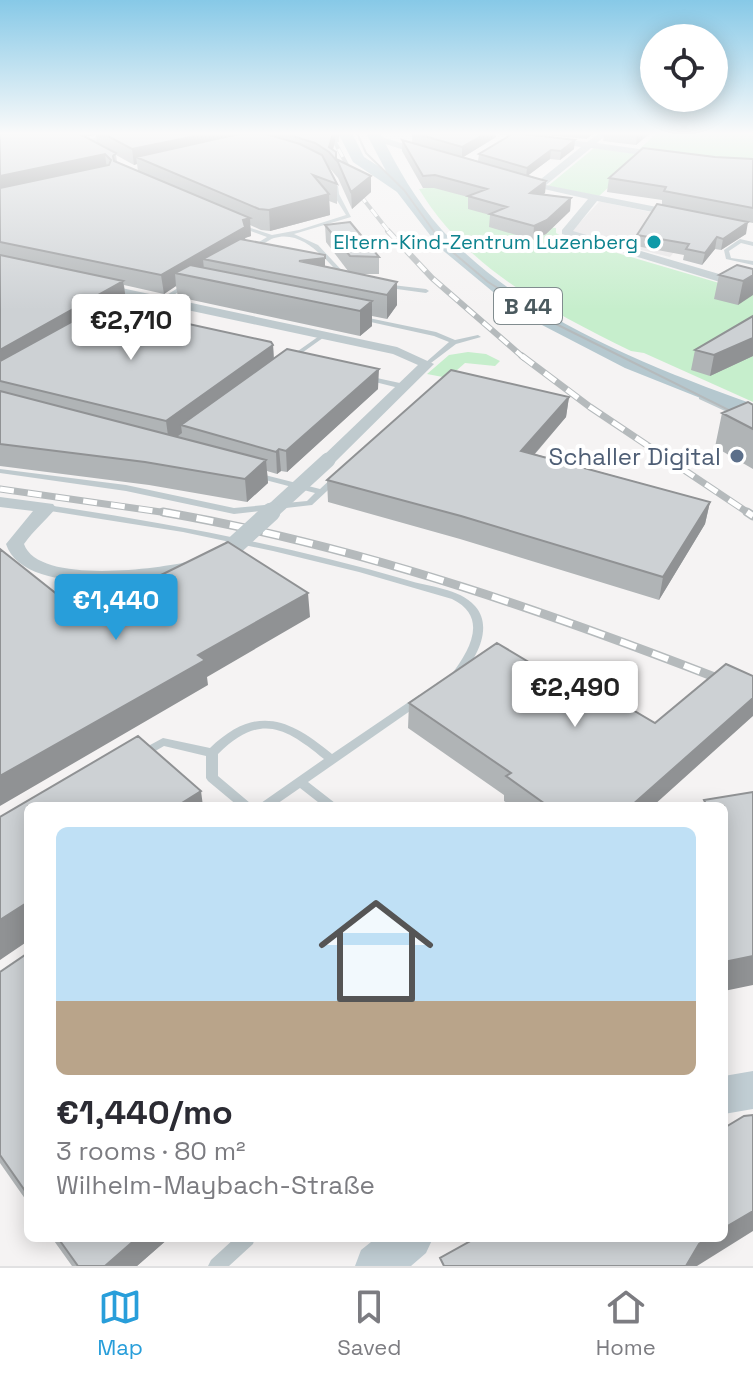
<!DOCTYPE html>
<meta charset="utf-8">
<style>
body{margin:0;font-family:"Space Grotesk",sans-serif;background:#f2f2f3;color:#2b2b33;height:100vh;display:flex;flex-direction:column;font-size:30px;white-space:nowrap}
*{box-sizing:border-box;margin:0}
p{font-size:26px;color:#7c7c81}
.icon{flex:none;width:44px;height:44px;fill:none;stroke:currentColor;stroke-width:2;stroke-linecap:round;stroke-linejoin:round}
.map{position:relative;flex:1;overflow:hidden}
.side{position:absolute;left:24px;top:802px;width:704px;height:440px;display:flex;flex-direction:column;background:#fff;border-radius:12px;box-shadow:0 4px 20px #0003}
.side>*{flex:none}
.buttons{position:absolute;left:640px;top:24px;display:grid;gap:16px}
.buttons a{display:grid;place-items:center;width:88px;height:88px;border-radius:50%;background:#fff;box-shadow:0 4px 20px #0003;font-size:40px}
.price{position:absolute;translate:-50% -68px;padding:0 18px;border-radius:8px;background:#fff;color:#222;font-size:26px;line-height:52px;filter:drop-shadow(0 2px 4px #0008)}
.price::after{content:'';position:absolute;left:50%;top:48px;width:24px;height:18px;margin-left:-12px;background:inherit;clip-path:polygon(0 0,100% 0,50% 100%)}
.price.on{background:#289eda;color:#fff}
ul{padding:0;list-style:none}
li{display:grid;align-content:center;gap:16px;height:424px;padding:0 32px}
li span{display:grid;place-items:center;height:248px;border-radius:12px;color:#555}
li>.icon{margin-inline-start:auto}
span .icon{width:144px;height:144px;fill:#fffc;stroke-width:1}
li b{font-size:34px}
.dock{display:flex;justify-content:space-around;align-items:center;height:112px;border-top:2px solid #e1e1e2;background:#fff;font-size:22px;color:#7c7c81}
.dock a{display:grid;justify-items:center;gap:4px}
.dock .on{color:#289eda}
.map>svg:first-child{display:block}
.education{fill:#e6e4e5}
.green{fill:#c6eecc}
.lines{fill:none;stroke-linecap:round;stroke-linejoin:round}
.lane{fill:#bfcace;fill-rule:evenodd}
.street{fill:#bfcace;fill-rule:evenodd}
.secondary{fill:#c0cdd3;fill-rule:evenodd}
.primary{fill:#b5c8cf;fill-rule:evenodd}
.tram{stroke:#b5babc;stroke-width:2}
.rail-far3-casing{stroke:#b5babc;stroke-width:4}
.rail-far2-casing{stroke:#b5babc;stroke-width:6}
.rail-far1-casing{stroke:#b5babc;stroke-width:7}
.rail-casing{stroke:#b5babc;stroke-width:9}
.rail-far3{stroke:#fff;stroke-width:3;stroke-dasharray:9;stroke-linecap:butt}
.rail-far2{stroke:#fff;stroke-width:4;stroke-dasharray:11;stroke-linecap:butt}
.rail-far1{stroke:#fff;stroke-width:5;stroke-dasharray:14;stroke-linecap:butt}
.rail{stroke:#fff;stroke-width:6;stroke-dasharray:17;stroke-linecap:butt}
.street-bridge-far1{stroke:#bfcace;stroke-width:15}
.street-bridge{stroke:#bfcace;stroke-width:19}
.wall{fill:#b0b4b6;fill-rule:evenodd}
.shaded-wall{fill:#909294}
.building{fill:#cdd1d4;stroke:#909294;stroke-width:2}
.culture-dot{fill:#0f9aa8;stroke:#fff;stroke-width:3}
.service-dot{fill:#5c6f8a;stroke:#fff;stroke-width:3}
.labels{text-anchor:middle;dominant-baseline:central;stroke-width:8;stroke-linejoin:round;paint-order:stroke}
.far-culture-label{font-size:20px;fill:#0d838f;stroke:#fff;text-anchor:end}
.shield{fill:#fff;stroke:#818c8f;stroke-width:2}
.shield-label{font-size:22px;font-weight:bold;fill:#4b5a5f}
.service-label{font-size:24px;fill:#4e5e75;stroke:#fff;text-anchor:end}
</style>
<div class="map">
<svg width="753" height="1266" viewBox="0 0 753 1266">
<rect width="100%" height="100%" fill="#f5f3f3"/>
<path class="education" d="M 599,202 L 602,202 L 699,222 L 670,257 L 576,234 L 572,231 Z"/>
<path class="green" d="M 657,133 L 753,133 L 753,162 L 638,150 Z
M 594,148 L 644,155 L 599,196 L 548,186 Z
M 498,179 L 525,224 L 556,228 L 556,233 L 563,237 L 753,293 L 753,402 L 644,353 L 631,351 C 550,311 467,269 419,189 Z
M 468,352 L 486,354 L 500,361 L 495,366 L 465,363 L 448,378 L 427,374 L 449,355 Z"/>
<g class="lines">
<path class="lane" d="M 336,185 L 338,186 L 339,194 L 351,217 L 294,234 L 318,245 L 347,276 L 347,278 L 343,278 C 326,260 303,229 274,238 C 266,241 259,248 251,249 L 251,247 L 267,237 L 237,226 L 242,225 L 272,235 L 299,230 L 346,215 L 333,194 L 334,186 Z
M 740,239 L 753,242 L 753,246 L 741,243 L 729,251 L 731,258 L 753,261 L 753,265 L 726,259 L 724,250 Z
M 184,284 L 189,285 L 166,300 L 162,300 L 162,298 Z
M 384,284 L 426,289 L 429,291 L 426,293 L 382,287 L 381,286 Z
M 141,295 L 146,296 L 114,316 L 109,315 Z
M 359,316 L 436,332 L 455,340 L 478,335 L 481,337 L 456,344 L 427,366 L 424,364 L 425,363 L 449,342 L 434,336 L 357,319 L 357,317 Z
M 322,334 L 327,335 L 292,360 L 288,360 L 288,358 Z
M 363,375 L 409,385 L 410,387 L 403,389 L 363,379 Z
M 699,395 L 705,395 L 753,419 L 753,424 L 699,399 Z
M 0,469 L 126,485 L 234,508 L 307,501 L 315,493 L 254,477 L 254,473 L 257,473 L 320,489 L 334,476 L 340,476 L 341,478 L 312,505 L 234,514 L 126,491 L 0,473 Z
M 47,505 C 169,523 289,546 407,580 C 429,587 459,588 475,606 C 494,627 476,660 460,677 L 452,677 L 451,675 C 470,650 489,617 452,599 L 359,572 L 273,551 L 183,532 L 44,510 L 43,508 L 44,506 Z
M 419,695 L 423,696 L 424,699 L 423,702 L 308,782 L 335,803 L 337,806 L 323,806 L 300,788 L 274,806 L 259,806 L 261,803 L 324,759 C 283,725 259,714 218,754 L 218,776 L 250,803 L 252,806 L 238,806 L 208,781 L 206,778 L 206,756 L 164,746 L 143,758 L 139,757 L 137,754 L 139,751 L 163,738 L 210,748 C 255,705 288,717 332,754 Z
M 235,1238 L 255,1238 L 253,1244 L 229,1266 L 208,1266 L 211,1260 Z"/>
<path class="street" d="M 115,133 L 133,133 L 80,145 L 76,142 Z
M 493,133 L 587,142 L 599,133 L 608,133 L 597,143 L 667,153 L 664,158 L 591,148 L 546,185 L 682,212 L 683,214 L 678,217 L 597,201 L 573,231 L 753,284 L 753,292 L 562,234 L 562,230 L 588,199 L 513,182 L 518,179 L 536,183 L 581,147 Z
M 376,135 L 429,152 L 431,154 L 426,157 L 373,140 Z
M 98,283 L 397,347 L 434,364 L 334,463 L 328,465 L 320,460 L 322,457 L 418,365 L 393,354 L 94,290 L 92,287 Z
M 0,497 L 53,504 L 56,508 C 45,521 34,530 24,544 C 38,585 159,569 191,561 L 200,567 L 198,571 C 156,582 23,598 6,544 L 33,511 L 0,507 Z"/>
<path class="secondary" d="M 753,1071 L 753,1109 L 724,1114 L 724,1076 Z
M 376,1238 L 433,1238 L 426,1253 L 411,1266 L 355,1266 L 361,1250 Z"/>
<path class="primary" d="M 338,133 L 352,133 L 364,157 L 386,171 L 366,133 L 380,133 C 397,167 416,201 442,230 C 522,317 644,365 753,404 L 753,419 L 625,368 L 542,325 L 504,301 L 440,248 L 397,192 L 353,162 Z"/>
<path class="tram" d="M 357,133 L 366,153 L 404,190 L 443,244 L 488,282 L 556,324 L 753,422"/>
<g class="rail-far3-casing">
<path id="rail-far3" d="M 330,133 L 356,182
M 349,181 L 390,233"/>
</g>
<g class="rail-far2-casing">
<path id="rail-far2" d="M 388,231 L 432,278 L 524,358"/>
</g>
<g class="rail-far1-casing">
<path id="rail-far1" d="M 522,356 L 590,407 L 750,514
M 0,489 L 175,514"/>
</g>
<g class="rail-casing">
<path id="rail" d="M 163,512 C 367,547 562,617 753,692
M 747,512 L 753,516"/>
</g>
<use href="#rail-far3" class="rail-far3"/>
<use href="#rail-far2" class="rail-far2"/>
<use href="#rail-far1" class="rail-far1"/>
<use href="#rail" class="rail"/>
<path class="street-bridge-far1" d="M 269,514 L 328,460"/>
<path class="street-bridge" d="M 234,546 L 271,512"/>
</g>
<path class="wall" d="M 0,133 L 339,133 L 339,142 L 335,142 L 333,150 L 336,159 L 371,176 L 371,192 L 352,209 L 338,178 L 328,166 L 337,184 L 337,204 L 329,201 L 330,215 L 270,231 L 261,230 L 250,225 L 251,236 L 245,238 L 246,240 L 325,255 L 325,266 L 348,271 L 326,242 L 325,225 L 379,257 L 379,274 L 362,274 L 397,282 L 397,305 L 387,319 L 372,316 L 372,326 L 360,336 L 178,297 L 176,286 L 164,294 L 124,285 L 126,300 L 114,307 L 273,345 L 274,359 L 378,389 L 287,472 L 281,471 L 277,474 L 267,471 L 268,483 L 247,502 L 149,485 L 0,466 ZM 96,135 L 97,143 L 84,136 ZM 116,155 L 134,165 L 137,164 L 138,171 L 117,162 Z
M 412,133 L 496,137 L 463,157 L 478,161 L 479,154 L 574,149 L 560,160 L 550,159 L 528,175 L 546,181 L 545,193 L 543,194 L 571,198 L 570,211 L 546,234 L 533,240 L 489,227 L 490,215 L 468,209 L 468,197 L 434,188 L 423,188 L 402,151 L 402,140 L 412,143 Z
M 524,133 L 594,133 L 586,139 Z
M 604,133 L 650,133 L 636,145 L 603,141 Z
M 715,157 L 753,159 L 753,223 L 662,205 L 662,200 L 607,192 L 609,178 Z
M 746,234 L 721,250 L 715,249 L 702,265 L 683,260 L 684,255 L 636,246 L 637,235 Z
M 753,269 L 738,305 L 714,299 L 719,275 Z
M 753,316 L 753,356 L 710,376 L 691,370 L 695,350 Z
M 569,397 L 566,417 L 535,454 L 710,502 L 705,524 L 659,600 L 460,539 L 328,502 L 327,480 Z
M 753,405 L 753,469 L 715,447 L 722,413 Z
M 409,703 L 653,806 L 511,806 L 504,801 L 504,795 L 408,728 Z
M 28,953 L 28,1203 L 0,1163 L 0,972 Z
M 52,1238 L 169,1238 L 137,1266 L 72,1266 Z"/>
<path class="shaded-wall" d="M 82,133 L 96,133 L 96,135 L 83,136 Z
M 210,133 L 272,133 L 273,135 L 148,162 L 136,157 L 137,164 L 134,165 L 132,149 Z
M 333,133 L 335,133 L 335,142 L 331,154 L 329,147 Z
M 486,133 L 496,133 L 496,137 L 462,158 L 462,147 Z
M 587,133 L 594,133 L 586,139 Z
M 639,133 L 650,133 L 636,145 L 637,135 Z
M 575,140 L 574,149 L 560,160 L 561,151 Z
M 551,150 L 550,159 L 526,177 L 527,168 Z
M 105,154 L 107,170 L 0,194 L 0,176 Z
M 371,176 L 371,192 L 352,209 L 351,192 Z
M 546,181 L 545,193 L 529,206 L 530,193 Z
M 329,194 L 330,215 L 270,231 L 269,210 Z
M 571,198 L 570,211 L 546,234 L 533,240 L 534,226 Z
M 250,218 L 251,236 L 245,238 L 246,245 L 203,259 L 204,270 L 175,273 L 176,286 L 164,294 L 161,275 L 243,220 Z
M 748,222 L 746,234 L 721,250 L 723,239 Z
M 717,237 L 715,249 L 702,265 L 705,253 Z
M 325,255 L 325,281 L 299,261 Z
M 753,275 L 753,295 L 738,305 L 743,281 Z
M 123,281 L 126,300 L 0,374 L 0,350 Z
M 397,282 L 397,305 L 387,319 L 387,295 Z
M 372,301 L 372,326 L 360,336 L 360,311 Z
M 753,338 L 753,356 L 710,376 L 714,355 Z
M 273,345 L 274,365 L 181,425 L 182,433 L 169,443 L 166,421 Z
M 379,369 L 378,389 L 287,472 L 286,451 Z
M 569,397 L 566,417 L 519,472 L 521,451 Z
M 279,449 L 281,471 L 277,474 L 276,452 Z
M 266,460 L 268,483 L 247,502 L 245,479 Z
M 710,502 L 705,524 L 659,600 L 663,577 Z
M 308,593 L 310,617 L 207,677 L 208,685 L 0,806 L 0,776 L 198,655 Z
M 753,698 L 753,716 L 653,806 L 631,806 Z
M 201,791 L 203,806 L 177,806 Z
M 28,902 L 28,941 L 0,960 L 0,920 Z
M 753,956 L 753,985 L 724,991 L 724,962 Z
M 753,1211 L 753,1231 L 697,1266 L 686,1266 L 699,1244 L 708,1238 L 724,1238 L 724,1228 Z
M 137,1238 L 169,1238 L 137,1266 L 105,1266 Z"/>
<path class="building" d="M 0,133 L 78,133 L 116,153 L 113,156 L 114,161 L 250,218 L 243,220 L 245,227 L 161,275 L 0,242 L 0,188 L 109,165 L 111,160 L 105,154 L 0,176 Z
M 102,133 L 210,133 L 132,149 Z
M 243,133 L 263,133 L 300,144 L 322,155 L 337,184 L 313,175 L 329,194 L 269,210 L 259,209 L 136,157 Z
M 283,133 L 333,133 L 329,147 L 336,152 L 336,159 L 371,176 L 351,192 L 338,162 L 329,152 L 315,143 Z
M 414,133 L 486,133 L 462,147 Z
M 514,133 L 517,133 L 575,140 L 561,151 L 551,150 L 527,168 L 479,154 Z
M 402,140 L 546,181 L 530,193 L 571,198 L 547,220 L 534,226 L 490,214 L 507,207 L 468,196 L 487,189 L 435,175 L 423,176 Z
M 643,148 L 715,157 L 753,159 L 753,208 L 664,191 L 666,187 L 609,178 Z
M 657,204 L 748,222 L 723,239 L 717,237 L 705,253 L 686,249 L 689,244 L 637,235 Z
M 350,222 L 379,257 L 350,256 L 325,225 Z
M 240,239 L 325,255 L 325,258 L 299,261 L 397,282 L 387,295 L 203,259 Z
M 0,255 L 123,281 L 0,350 Z
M 190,265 L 372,301 L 360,311 L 175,273 Z
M 737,265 L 753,269 L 753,275 L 743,281 L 719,275 Z
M 102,305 L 271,342 L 273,345 L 166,421 L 0,381 L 0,361 Z
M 753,316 L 753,338 L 714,355 L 695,350 Z
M 287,349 L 379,369 L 286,451 L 279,449 L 276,452 L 181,425 Z
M 451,370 L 569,397 L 521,451 L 710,502 L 663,577 L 461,516 L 327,480 Z
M 0,391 L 266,460 L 245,479 L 145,462 L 0,444 Z
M 748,402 L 753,405 L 753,429 L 722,413 Z
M 228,542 L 308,593 L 198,655 L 205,660 L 0,776 L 0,549 L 82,614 Z
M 497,643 L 599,704 L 609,696 L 655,723 L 726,664 L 753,676 L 753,698 L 631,806 L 548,806 L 506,776 L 511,773 L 409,703 Z
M 138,736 L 201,791 L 177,806 L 28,806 L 28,902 L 0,920 L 0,817 Z
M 753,792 L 753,956 L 724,962 L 724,806 L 707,806 L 704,800 Z
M 28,953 L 28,1195 L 0,1155 L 0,972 Z
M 753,1115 L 753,1211 L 724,1228 L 724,1128 L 744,1116 Z
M 58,1238 L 137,1238 L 105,1266 L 78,1266 Z
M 476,1238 L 708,1238 L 699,1244 L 686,1266 L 444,1266 L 440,1258 Z"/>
<linearGradient id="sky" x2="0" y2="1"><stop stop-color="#87c9e7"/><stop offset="0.43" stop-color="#fafafa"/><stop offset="1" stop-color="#fafafa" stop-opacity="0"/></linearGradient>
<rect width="753" height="310" fill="url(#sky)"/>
<circle class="culture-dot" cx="654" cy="242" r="8"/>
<circle class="service-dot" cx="737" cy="456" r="8"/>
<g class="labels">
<g class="far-culture-label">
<text x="638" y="242">Eltern-Kind-Zentrum Luzenberg</text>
</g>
<rect class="shield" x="494" y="288" width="68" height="36" rx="6"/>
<g class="shield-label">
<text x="528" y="306">B 44</text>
</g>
<g class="service-label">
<text x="721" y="456">Schaller Digital</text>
</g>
</g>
</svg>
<div class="buttons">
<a><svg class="icon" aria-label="locate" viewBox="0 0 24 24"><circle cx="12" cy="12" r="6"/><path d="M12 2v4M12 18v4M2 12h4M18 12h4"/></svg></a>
</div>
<b class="price" style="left:131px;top:362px">€2,710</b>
<b class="price on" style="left:116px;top:642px">€1,440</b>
<b class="price" style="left:575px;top:729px">€2,490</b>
<section class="side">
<ul>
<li><span style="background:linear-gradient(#bfe0f5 70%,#b9a48a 0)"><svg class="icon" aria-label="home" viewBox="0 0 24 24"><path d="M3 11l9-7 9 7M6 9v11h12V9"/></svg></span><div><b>€1,440/mo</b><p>3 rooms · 80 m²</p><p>Wilhelm-Maybach-Straße</p></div></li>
</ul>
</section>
</div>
<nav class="dock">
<a class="on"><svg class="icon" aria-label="map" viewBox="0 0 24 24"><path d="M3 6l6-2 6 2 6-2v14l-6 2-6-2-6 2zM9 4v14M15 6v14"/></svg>Map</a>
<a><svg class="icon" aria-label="saved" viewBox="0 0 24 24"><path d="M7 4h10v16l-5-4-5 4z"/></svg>Saved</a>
<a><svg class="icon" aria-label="home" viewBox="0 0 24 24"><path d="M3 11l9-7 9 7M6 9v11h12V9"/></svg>Home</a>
</nav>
